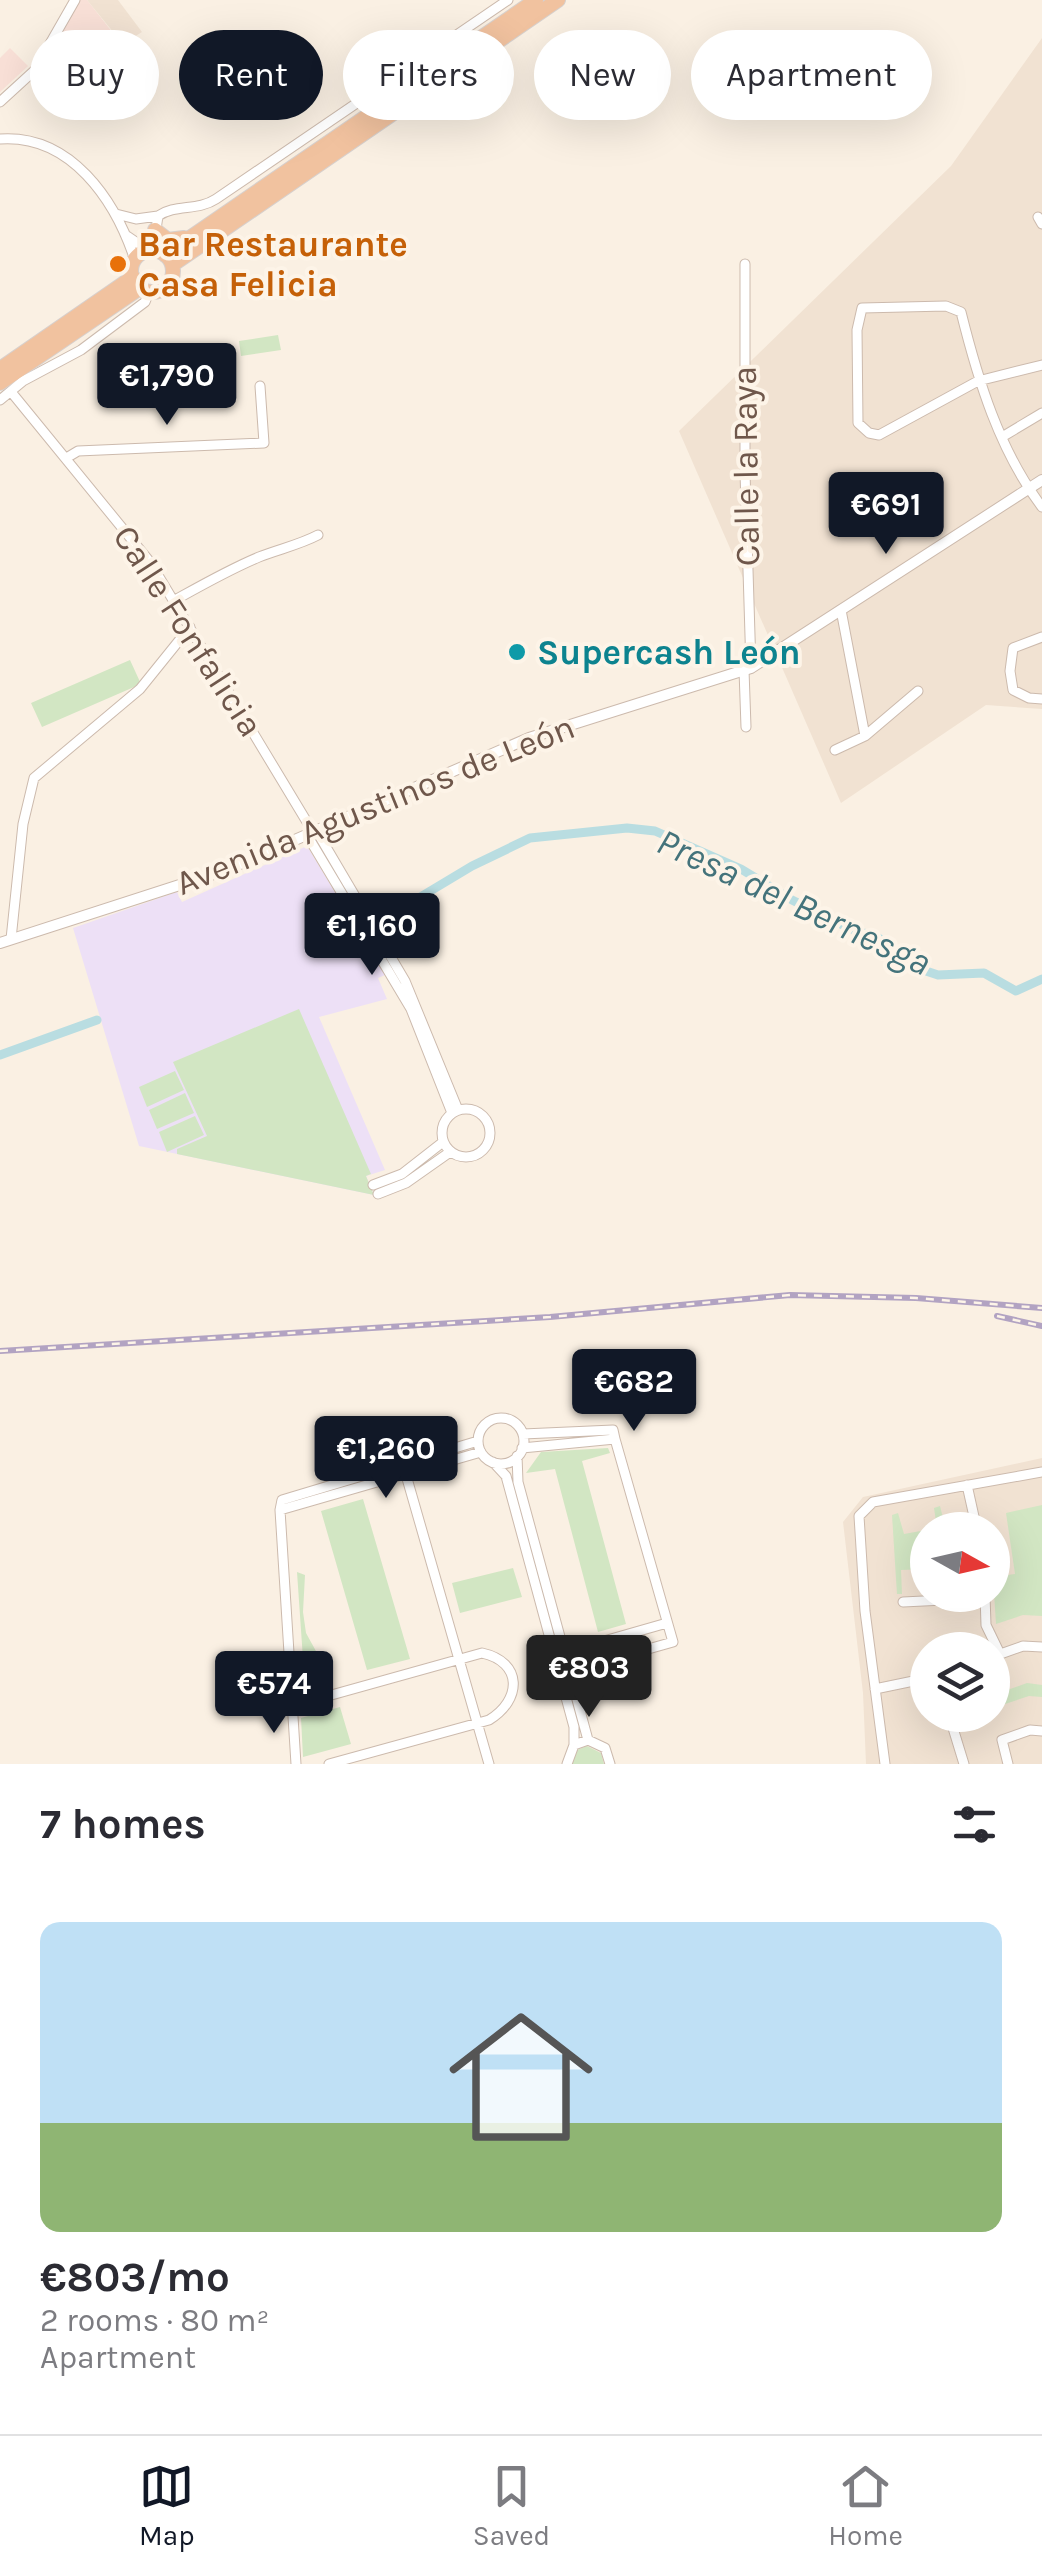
<!DOCTYPE html>
<meta charset="utf-8">
<style>
body{margin:0;font-family:Karla,sans-serif;background:#f7f7f7;color:#2b2b33;height:100vh;display:flex;flex-direction:column;font-size:38px;white-space:nowrap}
*{box-sizing:border-box;margin:0}
p{font-size:32px;color:#7c7c81}
.icon{flex:none;width:55px;height:55px;fill:none;stroke:currentColor;stroke-width:2;stroke-linecap:round;stroke-linejoin:round}
.map{position:relative;height:1764px;overflow:hidden}
.drawer{display:flex;flex-direction:column;background:#fff;flex:1}
.drawer>*{flex:none}
.banner{position:absolute;left:30px;top:30px;width:982px;height:90px;display:flex;gap:20px}
.needle{width:65px;rotate:98deg}
.tools{position:absolute;left:910px;top:1512px;display:grid;gap:20px}
.tools a{display:grid;place-items:center;width:100px;height:100px;border-radius:50%;background:#fff;box-shadow:0 10px 40px #0002;font-size:50px}
.price{position:absolute;translate:-50% -85px;padding:0 22px;border-radius:10px;background:#111827;color:#fff;font-size:32px;line-height:65px;filter:drop-shadow(0 2px 5px #0008)}
.price::after{content:'';position:absolute;left:50%;top:60px;width:30px;height:22px;margin-left:-15px;background:inherit;clip-path:polygon(0 0,100% 0,50% 100%)}
.price.current{background:#222;color:#fff}
ul{padding:0;list-style:none}
li{display:grid;align-content:center;gap:20px;height:530px;padding:0 40px}
li+li{border-top:2px solid #e1e1e2}
li span{display:grid;place-items:center;height:310px;border-radius:20px;color:#555}
li>.icon{margin-inline-start:auto}
span .icon{width:180px;height:180px;fill:#fffc;stroke-width:1}
li b{font-size:42px}
h2{display:flex;justify-content:space-between;align-items:center;height:120px;padding:0 40px;font-size:42px}
.pill{padding:0 35px;border-radius:45px;background:#fff;box-shadow:0 10px 40px #0002;font-size:35px;line-height:90px}
.pill.current{background:#111827;color:#fff}
.tab-bar{display:flex;justify-content:space-around;align-items:center;height:140px;border-top:2px solid #e1e1e2;background:#fff;font-size:28px;color:#7c7c81}
.tab-bar a{display:grid;justify-items:center;gap:5px}
.tab-bar .current{color:#111827}
.map>svg:first-child{display:block}
.residential{fill:#f1e2d2;fill-rule:evenodd}
.commercial{fill:#f9e0d7}
.education{fill:#ede0f6}
.green{fill:#d2e6c3}
.lines{fill:none;stroke-linecap:round;stroke-linejoin:round}
.canal{stroke:#b9dde1;stroke-width:9}
.minor-casing{stroke:#ccbaad;stroke-width:11}
.tertiary-casing{stroke:#ccbaad;stroke-width:12}
.trunk-casing{stroke:#d7d0cd;stroke-width:16}
.minor{stroke:#fff;stroke-width:9}
.tertiary{stroke:#fff;stroke-width:10}
.trunk{stroke:#f1c29f;stroke-width:14}
.rail-casing{stroke:#b2a3c2;stroke-width:6}
.rail{stroke:#fdf4e8;stroke-width:2.5;stroke-dasharray:8;stroke-linecap:butt}
.food-dot{fill:#e8710a;stroke:#fdf4e8;stroke-width:4}
.culture-dot{fill:#0f9aa8;stroke:#fdf4e8;stroke-width:4}
.labels{text-anchor:middle;dominant-baseline:central;stroke-width:8;stroke-linejoin:round;paint-order:stroke}
.food-label{font-size:35px;font-weight:bold;fill:#c56008;stroke:#fdf4e8;text-anchor:start}
.street-label{font-size:35px;fill:#6f574b;stroke:#fdf4e8}
.culture-label{font-size:35px;font-weight:bold;fill:#0d838f;stroke:#fdf4e8;text-anchor:start}
.water-label{font-size:38px;font-style:italic;fill:#44737b;stroke:#fdf4e8}
</style>
<div class="map">
<svg width="1042" height="1764" viewBox="0 0 1042 1764">
<rect width="100%" height="100%" fill="#faf0e3"/>
<path class="residential" d="M 87,0 L 118,0 L 142,32 L 123,44 Z
M 1042,38 L 1042,709 L 986,705 L 841,803 L 679,431 L 951,166 Z
M 1042,1458 L 1042,1764 L 866,1764 L 863,1693 L 843,1522 L 863,1497 ZM 928,1530 L 992,1530 L 992,1595 L 928,1595 ZM 928,1650 L 992,1650 L 992,1715 L 928,1715 Z"/>
<path class="commercial" d="M 80,0 L 87,0 L 120,42 L 91,80 L 58,38 Z
M 10,48 L 28,66 L 0,92 L 0,58 Z"/>
<path class="education" d="M 307,846 L 385,975 L 378,978 L 387,999 L 319,1017 L 385,1170 L 366,1176 L 374,1195 L 139,1146 L 73,928 L 177,892 L 182,902 Z"/>
<path class="green" d="M 278,335 L 281,350 L 241,356 L 239,341 Z
M 130,660 L 141,684 L 42,727 L 31,703 Z
M 299,1009 L 371,1174 L 366,1176 L 374,1195 L 177,1154 L 177,1149 L 207,1136 L 173,1062 Z
M 175,1071 L 184,1090 L 147,1107 L 139,1087 Z
M 185,1093 L 194,1113 L 157,1129 L 149,1110 Z
M 195,1116 L 204,1135 L 167,1152 L 159,1132 Z
M 608,1448 L 610,1453 L 582,1461 L 626,1624 L 598,1632 L 555,1469 L 526,1473 L 541,1452 Z
M 363,1499 L 410,1659 L 367,1670 L 321,1511 Z
M 1042,1505 L 1042,1616 L 1023,1615 L 996,1624 L 993,1577 L 1015,1574 L 1006,1513 Z
M 940,1506 L 946,1530 L 928,1530 L 927,1569 L 901,1570 L 902,1594 L 897,1594 L 892,1515 L 898,1513 L 904,1534 L 937,1528 L 934,1508 Z
M 513,1568 L 522,1597 L 460,1613 L 452,1583 Z
M 297,1572 L 305,1575 L 303,1612 L 306,1633 L 328,1673 L 325,1682 L 305,1688 Z
M 1027,1683 L 1042,1685 L 1042,1697 L 1029,1696 L 993,1708 L 993,1695 Z
M 340,1707 L 351,1744 L 303,1757 L 301,1718 Z
M 587,1746 L 601,1753 L 604,1764 L 572,1764 L 577,1750 Z"/>
<g class="lines">
<path class="canal" d="M 377,913 L 407,905 L 472,866 L 530,838 L 627,828 L 655,831 L 741,869 L 792,900 L 857,932 L 874,935 L 926,971 L 938,975 L 984,973 L 1016,991 L 1042,979
M 0,1055 L 97,1020"/>
<g class="minor-casing">
<path id="minor" d="M 0,102 L 35,70 L 75,0
M 0,139 C 71,134 115,200 135,260
M 116,214 L 136,219 L 158,216
M 1038,217 L 1042,224
M 127,236 L 149,251
M 153,250 L 158,216 C 175,204 198,211 216,199 L 508,0
M 745,264 L 745,472 L 751,668
M 1042,365 L 978,381 L 879,435 L 869,433 L 858,423 L 857,330 L 862,308 L 946,306 L 961,312 C 978,380 999,450 1042,507
M 12,393 L 150,562 L 313,832
M 0,400 L 23,381 L 81,350 L 145,302 L 149,292
M 1002,437 L 1042,413
M 68,457 L 78,451 L 264,443 L 260,386
M 175,600 C 202,585 230,569 259,557 C 279,549 299,545 318,535
M 841,610 L 865,736
M 1042,637 L 1013,648 L 1010,671 L 1013,690 L 1029,698 L 1042,699
M 744,670 L 746,727
M 835,750 L 865,736 L 918,691
M 316,830 L 405,981 L 458,1110
M 307,835 L 411,1009 L 452,1113
M 11,939 L 23,824 L 34,778 L 140,689 L 190,627
M442 1133a24 24 0 1 1 48 0a24 24 0 1 1-48 0Z
M 373,1185 L 402,1174 L 443,1142
M 378,1194 L 406,1183 L 450,1152
M478 1441a23 23 0 1 1 46 0a23 23 0 1 1-46 0Z
M 615,1439 L 673,1642 L 588,1666 L 579,1660 L 578,1654 L 583,1647 L 667,1623
M 522,1448 L 615,1439 L 613,1430 L 523,1434
M 517,1456 L 518,1482 L 588,1740
M 493,1462 L 506,1476 L 574,1727 L 574,1745
M 406,1475 L 489,1764
M 967,1485 L 977,1530
M 280,1510 L 296,1764
M 280,1510 L 282,1500 L 478,1441
M 280,1510 L 481,1452
M 985,1595 L 986,1625 L 1000,1654
M 903,1602 L 985,1598
M 992,1657 L 1023,1646 L 1042,1647
M 875,1689 L 928,1678
M 292,1706 L 482,1653 C 523,1662 522,1700 489,1720 L 329,1764
M 949,1715 L 964,1764
M 567,1764 L 574,1745 L 588,1740 L 605,1748 L 610,1764
M 885,1764 L 865,1611 L 859,1516 L 873,1502 L 1042,1472
M 1008,1764 L 1002,1740 L 1030,1730 L 1042,1731"/>
</g>
<g class="tertiary-casing">
<path id="tertiary" d="M 0,943 L 226,870 L 529,738 L 751,668 L 1042,480"/>
</g>
<g class="trunk-casing">
<path id="trunk" d="M 155,230 L 168,240 L 184,238
M131 271a21 21 0 1 1 42 0a21 21 0 1 1-42 0Z
M 165,255 L 536,0
M 172,265 L 558,0
M 0,369 L 133,277
M 0,383 L 140,288"/>
</g>
<use href="#minor" class="minor"/>
<use href="#tertiary" class="tertiary"/>
<use href="#trunk" class="trunk"/>
<g class="rail-casing">
<path id="rail" d="M 997,1316 L 1042,1326
M 0,1351 L 550,1317 L 790,1295 L 916,1298 L 1042,1308"/>
</g>
<use href="#rail" class="rail"/>
</g>
<circle class="food-dot" cx="118" cy="264" r="10"/>
<circle class="culture-dot" cx="517" cy="652" r="10"/>
<g class="labels">
<g class="food-label">
<text x="138" y="244">Bar Restaurante<tspan x="138" dy="40">Casa Felicia</tspan></text>
</g>
<g class="street-label">
<text transform="translate(746 466) rotate(-91)">Calle la Raya</text>
<text transform="translate(188 631) rotate(57)">Calle Fonfalicia</text>
<text transform="translate(375 805) rotate(-22)">Avenida Agustinos de León</text>
</g>
<g class="culture-label">
<text x="537" y="652">Supercash León</text>
</g>
<g class="water-label">
<text transform="translate(794 902) rotate(25)">Presa del Bernesga</text>
</g>
</g>
</svg>
<div class="tools">
<a><svg class="needle" viewBox="-14 -14 28 28"><path d="M0-13l5 13h-10z" fill="#e53935"/><path d="M0 13l5-13h-10z" fill="#7c7c81"/></svg></a>
<a><svg class="icon" aria-label="layers" viewBox="0 0 24 24"><path d="M12 4l9 5-9 5-9-5zM3 14l9 5 9-5"/></svg></a>
</div>
<b class="price" style="left:167px;top:428px">€1,790</b>
<b class="price" style="left:886px;top:557px">€691</b>
<b class="price" style="left:372px;top:978px">€1,160</b>
<b class="price" style="left:634px;top:1434px">€682</b>
<b class="price" style="left:386px;top:1501px">€1,260</b>
<b class="price current" style="left:589px;top:1720px">€803</b>
<b class="price" style="left:274px;top:1736px">€574</b>
<div class="banner">
<a class="pill">Buy</a>
<a class="pill current">Rent</a>
<a class="pill">Filters</a>
<a class="pill">New</a>
<a class="pill">Apartment</a>
</div>
</div>
<section class="drawer">
<h2>7 homes<svg class="icon" aria-label="filters" viewBox="0 0 24 24"><path d="M4 7h16M4 17h16"/><circle cx="9" cy="7" r="2"/><circle cx="15" cy="17" r="2"/></svg></h2>
<ul>
<li><span style="background:linear-gradient(#bfe0f5 65%,#8fb573 0)"><svg class="icon" aria-label="home" viewBox="0 0 24 24"><path d="M3 11l9-7 9 7M6 9v11h12V9"/></svg></span><div><b>€803/mo</b><p>2 rooms · 80 m²</p><p>Apartment</p></div></li>
</ul>
</section>
<nav class="tab-bar">
<a class="current"><svg class="icon" aria-label="map" viewBox="0 0 24 24"><path d="M3 6l6-2 6 2 6-2v14l-6 2-6-2-6 2zM9 4v14M15 6v14"/></svg>Map</a>
<a><svg class="icon" aria-label="saved" viewBox="0 0 24 24"><path d="M7 4h10v16l-5-4-5 4z"/></svg>Saved</a>
<a><svg class="icon" aria-label="home" viewBox="0 0 24 24"><path d="M3 11l9-7 9 7M6 9v11h12V9"/></svg>Home</a>
</nav>
